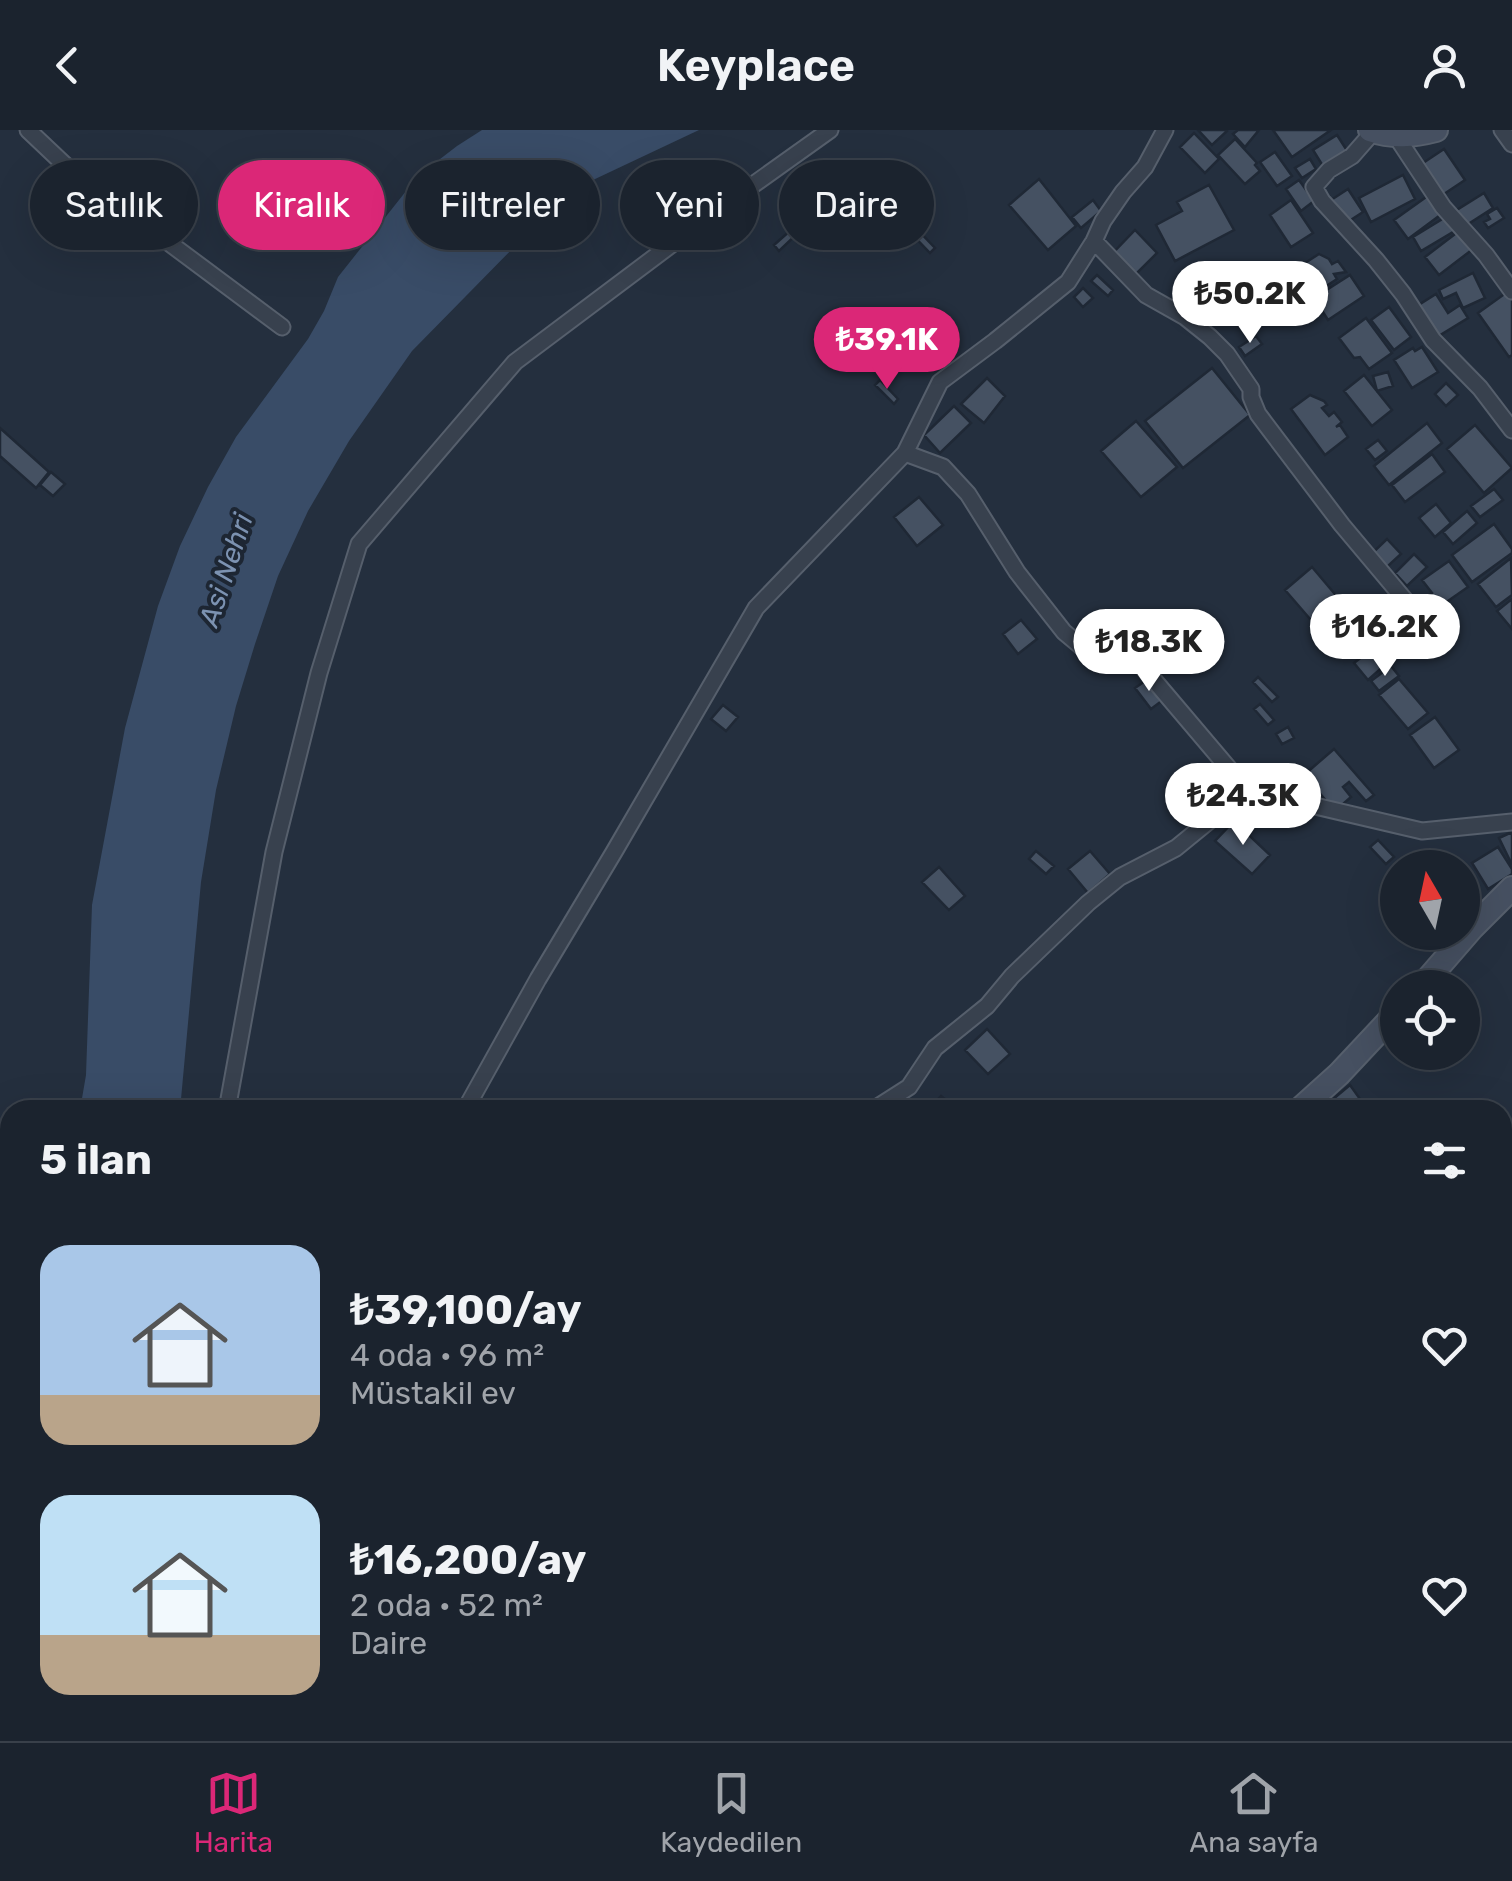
<!DOCTYPE html>
<html lang="tr">
<meta charset="utf-8">
<style>
body{margin:0;font-family:Rubik,sans-serif;background:#242b36;color:#f1f3f6;height:100vh;display:flex;flex-direction:column;font-size:38px;white-space:nowrap}
*{box-sizing:border-box;margin:0}
p{font-size:32px;color:#a0a4aa}
.icon{flex:none;width:55px;height:55px;fill:none;stroke:currentColor;stroke-width:2;stroke-linecap:round;stroke-linejoin:round}
.map{position:relative;flex:1;overflow:hidden}
.details{position:absolute;left:0px;top:970px;width:1512px;height:642px;display:flex;flex-direction:column;background:#1b232e;border-radius:30px 30px 0 0;box-shadow:0 10px 40px #0002,0 0 0 2px #39404a}
.details>*{flex:none}
.top-card{position:absolute;left:30px;top:30px;width:1000px;height:90px;display:flex;gap:20px}
.needle{width:65px;rotate:351deg}
.controls{position:absolute;left:1380px;top:720px;display:grid;gap:20px}
.controls a{display:grid;place-items:center;width:100px;height:100px;border-radius:50%;background:#1b232e;box-shadow:0 10px 40px #0002,0 0 0 2px #39404a;font-size:50px}
.price{position:absolute;translate:-50% -85px;padding:0 22px;border-radius:35px;background:#fff;color:#222;font-size:32px;line-height:65px;filter:drop-shadow(0 2px 5px #0008)}
.price::after{content:'';position:absolute;left:50%;top:60px;width:30px;height:22px;margin-left:-15px;background:inherit;clip-path:polygon(0 0,100% 0,50% 100%)}
.price.selected{background:#db2777;color:#fff}
ul{padding:0;list-style:none}
li{display:flex;align-items:center;gap:30px;height:250px;padding:0 40px}
li span{display:grid;place-items:center;flex:none;width:280px;height:200px;border-radius:30px;color:#555}
li>.icon{margin-inline-start:auto}
span .icon{width:120px;height:120px;fill:#fffc;stroke-width:1}
li b{font-size:42px}
h2{display:flex;justify-content:space-between;align-items:center;height:120px;padding:0 40px;font-size:42px}
.chip{padding:0 35px;border-radius:45px;background:#1b232e;box-shadow:0 10px 40px #0002,0 0 0 2px #39404a;font-size:35px;line-height:90px}
.chip.selected{background:#db2777;color:#fff}
header{display:flex;justify-content:space-between;align-items:center;height:130px;padding:0 40px;background:#1b232e;font-size:45px;font-weight:600}
.tabs{display:flex;justify-content:space-around;align-items:center;height:140px;border-top:2px solid #39404a;background:#1b232e;font-size:28px;color:#a0a4aa}
.tabs a{display:grid;justify-items:center;gap:5px}
.tabs .selected{color:#db2777}
.map>svg:first-child{display:block}
.water{fill:#394c67}
.building{fill:#455162;stroke:#1f2835;stroke-width:2.5}
.lines{fill:none;stroke-linecap:round;stroke-linejoin:round}
.street-casing{stroke:#565f6c;stroke-width:19}
.secondary-casing{stroke:#565f6c;stroke-width:26}
.street{stroke:#38414e;stroke-width:15}
.secondary{stroke:#465061;stroke-width:22}
.labels{text-anchor:middle;dominant-baseline:central;stroke-width:8;stroke-linejoin:round;paint-order:stroke}
.water-label{font-size:28px;font-style:italic;fill:#7c92b1;stroke:#1d2633}
</style>
<header><svg class="icon" aria-label="back" viewBox="0 0 24 24"><path d="M15 5l-7 7 7 7"/></svg>Keyplace<svg class="icon" aria-label="person" viewBox="0 0 24 24"><circle cx="12" cy="8" r="4"/><path d="M4 21q1-7 8-7t8 7"/></svg></header>
<div class="map">
<svg width="1512" height="1611" viewBox="0 0 1512 1611">
<rect width="100%" height="100%" fill="#242f3e"/>
<path class="water" d="M 482,0 L 699,0 L 593,50 L 554,80 L 520,111 L 412,221 L 349,311 L 308,381 L 278,446 L 255,514 L 236,576 L 216,660 L 201,752 L 180,980 L 80,980 L 86,945 L 92,775 L 125,598 L 158,476 L 180,416 L 208,357 L 236,307 L 308,209 L 324,181 L 338,147 L 418,46 L 457,16 Z
M 10,1393 L 10,1492 L 0,1495 L 0,1403 Z"/>
<path class="building" d="M 1198,0 L 1226,0 L 1227,1 L 1212,15 Z
M 1238,0 L 1259,0 L 1245,17 L 1233,4 Z
M 1273,0 L 1331,0 L 1292,27 Z
M 1194,3 L 1219,29 L 1205,43 L 1180,17 Z
M 1337,5 L 1355,33 L 1331,49 L 1313,20 Z
M 1235,9 L 1257,33 L 1255,35 L 1260,41 L 1245,54 L 1218,25 Z
M 1444,19 L 1465,50 L 1438,68 L 1417,37 Z
M 1275,22 L 1292,46 L 1277,56 L 1260,32 Z
M 1310,29 L 1316,39 L 1302,48 L 1295,38 Z
M 1403,45 L 1415,69 L 1371,92 L 1359,68 Z
M 1039,49 L 1076,96 L 1048,120 L 1009,75 Z
M 1299,50 L 1314,71 L 1301,81 L 1286,59 Z
M 1209,55 L 1234,100 L 1175,131 L 1156,95 L 1182,81 L 1177,72 Z
M 901,56 L 906,61 L 886,79 L 881,74 Z
M 1348,59 L 1363,82 L 1343,95 L 1328,72 Z
M 1484,63 L 1493,78 L 1462,98 L 1452,83 Z
M 1429,65 L 1443,83 L 1408,109 L 1394,90 Z
M 1093,70 L 1101,81 L 1081,98 L 1072,87 Z
M 1291,70 L 1313,103 L 1291,117 L 1270,85 Z
M 1497,78 L 1504,88 L 1488,98 L 1484,92 L 1490,89 L 1487,84 Z
M 1449,85 L 1458,99 L 1421,121 L 1413,107 Z
M 912,94 L 935,118 L 930,123 L 907,99 Z
M 792,99 L 798,103 L 779,121 L 774,115 Z
M 1135,100 L 1157,123 L 1134,146 L 1112,124 Z
M 1459,101 L 1473,119 L 1439,145 L 1425,127 Z
M 1319,124 L 1329,129 L 1332,134 L 1338,131 L 1346,142 L 1334,144 L 1337,149 L 1308,168 L 1291,142 Z
M 1473,143 L 1485,168 L 1463,178 L 1456,163 L 1443,169 L 1439,160 Z
M 1283,144 L 1303,171 L 1277,191 L 1257,164 Z
M 1097,145 L 1113,160 L 1108,166 L 1091,151 Z
M 1350,145 L 1364,166 L 1328,190 L 1314,168 Z
M 1083,158 L 1093,168 L 1083,177 L 1074,167 Z
M 1510,160 L 1512,164 L 1512,225 L 1509,227 L 1478,183 Z
M 1436,164 L 1448,183 L 1460,175 L 1468,188 L 1437,207 L 1417,176 Z
M 1389,177 L 1411,207 L 1394,220 L 1371,190 Z
M 1366,188 L 1392,223 L 1369,239 L 1360,227 L 1354,228 L 1339,208 Z
M 1256,206 L 1262,214 L 1245,226 L 1239,217 Z
M 1422,217 L 1438,242 L 1412,258 L 1394,230 L 1413,218 L 1415,221 Z
M 1212,238 L 1250,285 L 1183,338 L 1145,291 Z
M 1388,242 L 1393,256 L 1377,261 L 1373,246 Z
M 1364,245 L 1392,280 L 1372,296 L 1344,261 Z
M 987,248 L 1005,266 L 984,293 L 961,274 Z
M 880,250 L 898,269 L 894,274 L 875,255 Z
M 1446,253 L 1458,265 L 1446,276 L 1435,264 Z
M 1310,265 L 1324,271 L 1327,275 L 1322,278 L 1329,286 L 1334,282 L 1342,292 L 1336,297 L 1340,295 L 1348,307 L 1325,325 L 1291,279 Z
M 954,276 L 971,293 L 940,323 L 924,305 Z
M 1136,291 L 1177,337 L 1141,367 L 1101,321 Z
M 1427,293 L 1442,313 L 1389,355 L 1374,336 Z
M 1475,295 L 1512,338 L 1484,363 L 1447,319 Z
M 0,298 L 49,342 L 36,358 L 0,326 Z
M 1378,310 L 1387,321 L 1375,330 L 1366,319 Z
M 1432,324 L 1445,342 L 1405,372 L 1392,355 Z
M 51,342 L 65,354 L 53,366 L 40,355 Z
M 1494,359 L 1503,370 L 1480,387 L 1471,376 Z
M 919,367 L 943,395 L 917,416 L 894,387 Z
M 1436,374 L 1451,393 L 1435,407 L 1419,388 Z
M 1467,381 L 1477,393 L 1453,414 L 1443,402 Z
M 1494,394 L 1512,419 L 1512,423 L 1472,452 L 1452,425 Z
M 1387,409 L 1401,424 L 1376,447 L 1363,432 Z
M 1414,424 L 1427,437 L 1407,456 L 1395,443 Z
M 1511,428 L 1512,465 L 1496,477 L 1478,454 Z
M 1449,431 L 1468,457 L 1435,480 L 1426,467 L 1432,463 L 1422,450 Z
M 1312,437 L 1350,482 L 1323,504 L 1285,460 Z
M 1512,469 L 1512,499 L 1497,481 Z
M 1364,476 L 1373,486 L 1383,478 L 1406,505 L 1380,526 L 1349,489 Z
M 1021,490 L 1037,509 L 1018,524 L 1003,504 Z
M 1373,518 L 1386,534 L 1368,550 L 1354,533 Z
M 1391,536 L 1399,546 L 1379,561 L 1371,551 Z
M 1258,547 L 1278,567 L 1272,572 L 1253,552 Z
M 1148,549 L 1163,570 L 1151,579 L 1135,558 Z
M 1399,549 L 1428,583 L 1408,599 L 1379,565 Z
M 1260,574 L 1274,590 L 1268,595 L 1254,579 Z
M 723,575 L 738,587 L 726,601 L 711,589 Z
M 1435,587 L 1459,620 L 1434,638 L 1410,605 Z
M 1288,597 L 1294,608 L 1282,614 L 1276,604 Z
M 1334,619 L 1374,665 L 1366,671 L 1349,652 L 1343,657 L 1351,667 L 1335,681 L 1304,645 Z
M 1234,691 L 1270,725 L 1252,744 L 1215,711 Z
M 1512,702 L 1512,735 L 1499,708 Z
M 1378,710 L 1394,727 L 1386,734 L 1370,717 Z
M 1498,717 L 1512,739 L 1512,744 L 1488,759 L 1472,733 Z
M 1036,721 L 1054,736 L 1046,744 L 1029,729 Z
M 1090,721 L 1110,744 L 1088,763 L 1068,739 Z
M 939,737 L 965,766 L 949,780 L 922,752 Z
M 987,899 L 1010,924 L 988,944 L 965,920 Z
M 1350,955 L 1365,976 L 1361,980 L 1320,980 Z
M 941,966 L 958,980 L 929,980 Z"/>
<g class="lines">
<g class="street-casing">
<path id="street" d="M 28,0 L 66,36 L 282,197
M 1502,0 L 1512,14
M 1373,2 L 1352,26 L 1329,40 L 1314,57 L 1322,71 L 1376,130 L 1403,164 L 1433,210 L 1480,258 L 1512,300
M 1396,6 L 1443,77 L 1486,125 L 1512,161
M 1094,111 L 1146,165 L 1185,187 L 1210,207 L 1227,224 L 1251,259 L 1251,267 L 1258,284 L 1270,300 L 1342,395 L 1410,476
M 905,323 L 940,252 L 995,211 L 1068,152 L 1094,111 L 1103,91 L 1123,62 L 1145,37 L 1165,0
M 227,980 L 274,722 L 319,543 L 359,414 L 515,232 L 708,87 L 830,0
M 465,980 L 538,849 L 614,722 L 756,478 L 905,323 L 943,337 L 968,364 L 1017,442 L 1064,502 L 1088,522 L 1114,503 L 1247,660 L 1422,701 L 1512,692
M 873,980 L 909,957 L 935,918 L 987,876 L 1012,846 L 1088,773 L 1120,747 L 1176,718 L 1247,660
M 0,1538 L 10,1536
M 267,1602 L 270,1611
M 517,1602 L 517,1611"/>
</g>
<g class="secondary-casing">
<path id="secondary" d="M 1370,0 C 1393,8 1413,6 1436,0
M 1420,858 L 1472,798 L 1512,758
M 1299,980 L 1339,944 L 1398,881
M 692,1611 L 701,1602"/>
</g>
<use href="#street" class="street"/>
<use href="#secondary" class="secondary"/>
</g>
<g class="labels">
<g class="water-label">
<text transform="translate(226 440) rotate(-72)">Asi Nehri</text>
</g>
</g>
</svg>
<div class="controls">
<a><svg class="needle" viewBox="-14 -14 28 28"><path d="M0-13l5 13h-10z" fill="#e53935"/><path d="M0 13l5-13h-10z" fill="#a0a4aa"/></svg></a>
<a><svg class="icon" aria-label="locate" viewBox="0 0 24 24"><circle cx="12" cy="12" r="6"/><path d="M12 2v4M12 18v4M2 12h4M18 12h4"/></svg></a>
</div>
<b class="price" style="left:1250px;top:216px">₺50.2K</b>
<b class="price selected" style="left:887px;top:262px">₺39.1K</b>
<b class="price" style="left:1385px;top:549px">₺16.2K</b>
<b class="price" style="left:1149px;top:564px">₺18.3K</b>
<b class="price" style="left:1243px;top:718px">₺24.3K</b>
<div class="top-card">
<a class="chip">Satılık</a>
<a class="chip selected">Kiralık</a>
<a class="chip">Filtreler</a>
<a class="chip">Yeni</a>
<a class="chip">Daire</a>
</div>
<section class="details">
<h2>5 ilan<svg class="icon" aria-label="filters" viewBox="0 0 24 24"><path d="M4 7h16M4 17h16"/><circle cx="9" cy="7" r="2"/><circle cx="15" cy="17" r="2"/></svg></h2>
<ul>
<li><span style="background:linear-gradient(#a9c7e8 75%,#b9a48a 0)"><svg class="icon" aria-label="home" viewBox="0 0 24 24"><path d="M3 11l9-7 9 7M6 9v11h12V9"/></svg></span><div><b>₺39,100/ay</b><p>4 oda · 96 m²</p><p>Müstakil ev</p></div><svg class="icon" aria-label="heart" viewBox="0 0 24 24"><path d="M12 20l-8-8c-3-5 5-10 8-4 3-6 11-1 8 4z"/></svg></li>
<li><span style="background:linear-gradient(#bfe0f5 70%,#b9a48a 0)"><svg class="icon" aria-label="home" viewBox="0 0 24 24"><path d="M3 11l9-7 9 7M6 9v11h12V9"/></svg></span><div><b>₺16,200/ay</b><p>2 oda · 52 m²</p><p>Daire</p></div><svg class="icon" aria-label="heart" viewBox="0 0 24 24"><path d="M12 20l-8-8c-3-5 5-10 8-4 3-6 11-1 8 4z"/></svg></li>
</ul>
</section>
</div>
<nav class="tabs">
<a class="selected"><svg class="icon" aria-label="map" viewBox="0 0 24 24"><path d="M3 6l6-2 6 2 6-2v14l-6 2-6-2-6 2zM9 4v14M15 6v14"/></svg>Harita</a>
<a><svg class="icon" aria-label="saved" viewBox="0 0 24 24"><path d="M7 4h10v16l-5-4-5 4z"/></svg>Kaydedilen</a>
<a><svg class="icon" aria-label="home" viewBox="0 0 24 24"><path d="M3 11l9-7 9 7M6 9v11h12V9"/></svg>Ana sayfa</a>
</nav>
